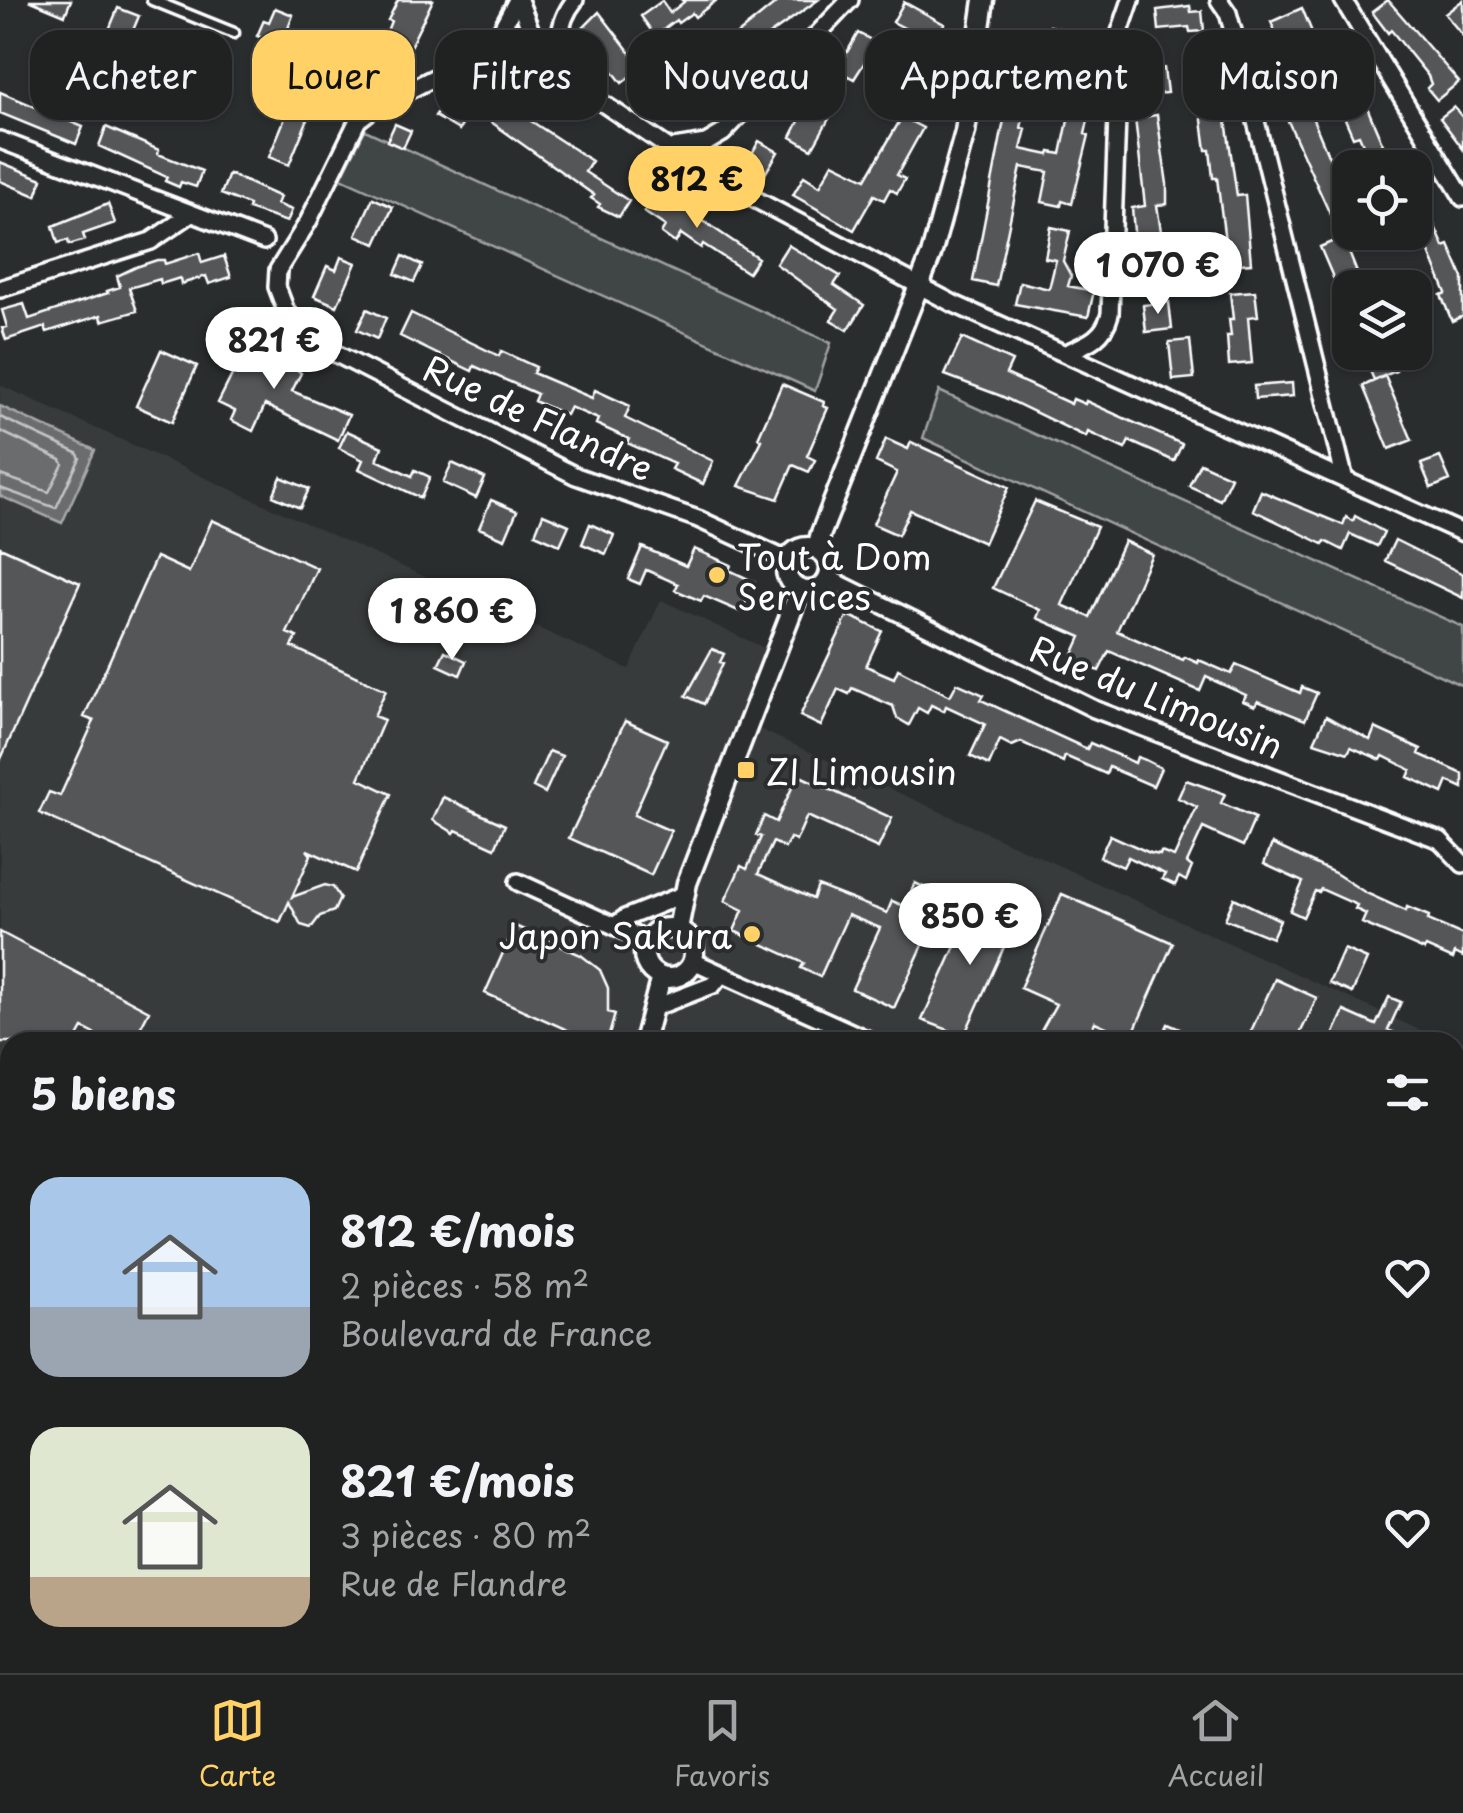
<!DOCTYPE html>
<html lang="fr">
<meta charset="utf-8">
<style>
body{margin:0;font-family:"Playpen Sans",sans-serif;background:#2d2f2f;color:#f1f3f6;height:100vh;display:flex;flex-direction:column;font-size:38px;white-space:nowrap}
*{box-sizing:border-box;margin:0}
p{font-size:32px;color:#a2a4a5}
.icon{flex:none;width:55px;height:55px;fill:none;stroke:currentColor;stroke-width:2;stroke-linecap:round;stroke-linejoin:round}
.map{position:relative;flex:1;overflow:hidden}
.panel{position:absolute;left:0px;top:1032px;width:1465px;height:642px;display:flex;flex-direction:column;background:#202222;border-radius:30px 30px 0 0;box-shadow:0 2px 8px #0004,0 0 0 2px #3d3f40}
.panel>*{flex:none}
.top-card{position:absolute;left:30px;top:30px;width:1405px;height:90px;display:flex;gap:20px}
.tools{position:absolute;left:1332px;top:150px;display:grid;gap:20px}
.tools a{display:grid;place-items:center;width:100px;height:100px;border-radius:20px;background:#202222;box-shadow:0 2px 8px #0004,0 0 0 2px #3d3f40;font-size:50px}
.price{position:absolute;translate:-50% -85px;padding:0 22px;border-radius:35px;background:#fff;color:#222;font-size:32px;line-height:65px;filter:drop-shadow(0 2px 5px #0008)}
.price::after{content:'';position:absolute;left:50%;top:60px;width:30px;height:22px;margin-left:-15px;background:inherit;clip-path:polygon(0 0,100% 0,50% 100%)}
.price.on{background:#ffd166;color:#111}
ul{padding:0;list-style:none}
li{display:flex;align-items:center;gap:30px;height:250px;padding:0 30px}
li span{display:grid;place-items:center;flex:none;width:280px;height:200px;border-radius:30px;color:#555}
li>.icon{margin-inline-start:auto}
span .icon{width:120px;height:120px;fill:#fffc;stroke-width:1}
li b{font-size:42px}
h2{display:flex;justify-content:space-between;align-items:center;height:120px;padding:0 30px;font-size:42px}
.chip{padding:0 35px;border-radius:30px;background:#202222;box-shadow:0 2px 8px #0004,0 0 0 2px #3d3f40;font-size:35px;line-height:90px}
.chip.on{background:#ffd166;color:#111}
.tab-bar{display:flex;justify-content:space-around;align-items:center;height:140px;border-top:2px solid #3d3f40;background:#202222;font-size:28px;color:#a2a4a5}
.tab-bar a{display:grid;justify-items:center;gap:5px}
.tab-bar .on{color:#ffd166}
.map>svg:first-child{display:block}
.built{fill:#373a3b}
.green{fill:#414445;stroke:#a0a2a2;stroke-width:2.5}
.water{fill:#6a6c6d;stroke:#a6a7a7;stroke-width:2.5}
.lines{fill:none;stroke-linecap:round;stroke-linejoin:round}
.shore{stroke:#c3c4c5;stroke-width:2.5}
.building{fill:#555758;stroke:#fff;stroke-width:2.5}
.service-casing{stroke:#fff;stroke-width:15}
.minor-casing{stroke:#fff;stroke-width:22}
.tertiary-casing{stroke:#fff;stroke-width:25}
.service{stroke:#2a2d2e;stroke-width:8}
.minor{stroke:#2a2d2e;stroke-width:15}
.tertiary{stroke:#2a2d2e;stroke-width:18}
.poi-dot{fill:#ffd166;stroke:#2a2d2e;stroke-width:4}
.labels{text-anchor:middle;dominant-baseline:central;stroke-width:8;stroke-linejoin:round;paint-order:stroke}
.street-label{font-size:35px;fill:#fff;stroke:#2a2d2e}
.poi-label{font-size:35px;fill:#fff;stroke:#2a2d2e;text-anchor:start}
</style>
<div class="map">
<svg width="1463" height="1673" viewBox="0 0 1463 1673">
<rect width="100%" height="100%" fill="#2a2d2e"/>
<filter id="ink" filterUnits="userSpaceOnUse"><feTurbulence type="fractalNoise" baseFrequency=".01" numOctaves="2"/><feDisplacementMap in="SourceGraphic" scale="20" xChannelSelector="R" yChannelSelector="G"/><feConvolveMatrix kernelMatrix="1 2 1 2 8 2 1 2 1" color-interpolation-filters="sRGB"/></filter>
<g filter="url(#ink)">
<path class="built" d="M 0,385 L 629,669 L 661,600 L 773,652 L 746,723 L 1446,1042 L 10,1042 L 10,1665 L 1455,1665 L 1455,1046 L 1463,1050 L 1463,1673 L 0,1673 Z"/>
<path class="green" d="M 365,130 L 831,343 L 815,391 L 341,178 Z
M 939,391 L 1463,627 L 1463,686 L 923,438 Z"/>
<path class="water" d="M 0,406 L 95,450 L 62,523 L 0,496 Z"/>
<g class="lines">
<path class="shore" d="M 0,417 L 77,453 L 80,458 L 56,508 L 0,488
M 0,431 L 61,460 L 63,464 L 49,492 L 0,475"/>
</g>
<path class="building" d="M 29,0 L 71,0 L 65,15 Z
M 398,0 L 433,0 L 405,57 L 409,59 L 395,81 L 375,72 L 394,34 L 387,31 L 391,21 L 388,20 Z
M 682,0 L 717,0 L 695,17 L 692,13 L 678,23 L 676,20 L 655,36 L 641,16 L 662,1 L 670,13 L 684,2 Z
M 780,0 L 818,0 L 734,60 L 723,46 Z
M 1388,0 L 1459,82 L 1437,100 L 1427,88 L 1431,84 L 1428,76 L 1391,30 L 1388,33 L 1372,12 Z
M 1463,0 L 1463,36 L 1445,14 Z
M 904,2 L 944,24 L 933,43 L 893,22 Z
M 1190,6 L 1191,12 L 1202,11 L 1204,31 L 1190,32 L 1189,27 L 1159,30 L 1157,10 Z
M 118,8 L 139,16 L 127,45 L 106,37 Z
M 275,8 L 293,15 L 282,45 L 257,36 L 264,20 L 269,22 Z
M 1302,8 L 1321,54 L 1291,67 L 1350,207 L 1350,227 L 1338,232 L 1288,121 L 1291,119 L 1272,73 L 1276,72 L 1268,53 L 1282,47 L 1271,22 Z
M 599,12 L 642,68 L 622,83 L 581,30 Z
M 1050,26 L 1082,33 L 1078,53 L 1046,46 Z
M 858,33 L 877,43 L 854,79 L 837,70 Z
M 191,38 L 210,46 L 192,88 L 175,81 Z
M 64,45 L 83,52 L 71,82 L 52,74 Z
M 1342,45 L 1369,112 L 1393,168 L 1373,168 L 1359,135 L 1353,137 L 1346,121 L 1331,80 L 1336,78 L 1325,53 Z
M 1217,58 L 1237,196 L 1245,195 L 1251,263 L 1228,265 L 1217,178 L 1213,178 L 1210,150 L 1206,150 L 1194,61 Z
M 718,65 L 737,88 L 721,101 L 702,78 Z
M 917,66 L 935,76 L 918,106 L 900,96 Z
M 1020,67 L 1041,71 L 1035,101 L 1027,99 L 1021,128 L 1026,129 L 1021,149 L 1049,155 L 1050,152 L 1061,154 L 1071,106 L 1073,72 L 1098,76 L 1085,134 L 1089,135 L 1072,204 L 1062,201 L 1061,206 L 1042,202 L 1048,172 L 1021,167 L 996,286 L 973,281 L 1005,115 L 1010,116 Z
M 1164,68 L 1167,93 L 1147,95 L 1144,70 Z
M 158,74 L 181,84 L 167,118 L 144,109 Z
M 823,74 L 842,85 L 825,115 L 830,117 L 812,149 L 791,137 Z
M 677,80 L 690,98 L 669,114 L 656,97 Z
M 0,92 L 83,127 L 76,144 L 0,113 Z
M 294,96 L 314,104 L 289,165 L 269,157 Z
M 447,97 L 471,111 L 459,130 L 435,116 Z
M 496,98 L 592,161 L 585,172 L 629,201 L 619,217 L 598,207 L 600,204 L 591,198 L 594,195 L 484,117 Z
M 1454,107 L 1463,118 L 1463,149 L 1440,118 Z
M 1157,115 L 1167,184 L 1167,204 L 1157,205 L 1165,258 L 1161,258 L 1163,276 L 1138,279 L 1132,208 L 1145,206 L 1135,118 Z
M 902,117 L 923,128 L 897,175 L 905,179 L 897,193 L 890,189 L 884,200 L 874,195 L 854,230 L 793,195 L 804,176 L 820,186 L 833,163 L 866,179 Z
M 395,124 L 411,131 L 403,148 L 387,141 Z
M 106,127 L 159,150 L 158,154 L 202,171 L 196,187 L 181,182 L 179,187 L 165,181 L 167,177 L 99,146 Z
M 759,141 L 778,152 L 762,179 L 744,168 Z
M 0,162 L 42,179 L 36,196 L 0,181 Z
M 229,174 L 280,197 L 277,204 L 292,210 L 287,222 L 248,209 L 249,205 L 221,194 Z
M 659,191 L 758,258 L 748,273 L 703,244 L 701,248 L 681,234 L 675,243 L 661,233 L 665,226 L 644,212 Z
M 373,198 L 393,207 L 376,244 L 356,235 Z
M 108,204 L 115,223 L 83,234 L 85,240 L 69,245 L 68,240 L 58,243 L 53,226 Z
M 1425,204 L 1444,247 L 1449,245 L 1463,278 L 1463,316 L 1452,321 L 1441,295 L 1446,293 L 1424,240 L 1415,244 L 1415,208 Z
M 1051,227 L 1070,231 L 1063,261 L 1071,276 L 1068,286 L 1094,291 L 1088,317 L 1015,304 L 1020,282 L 1049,289 L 1056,260 L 1045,258 Z
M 1343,237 L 1363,288 L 1350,288 L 1350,317 L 1320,247 Z
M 788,245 L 840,276 L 834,285 L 864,305 L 848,330 L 831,320 L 838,309 L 776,264 Z
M 199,253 L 202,263 L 224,256 L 231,277 L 209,284 L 206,276 L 181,284 L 180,278 L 161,284 L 160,279 L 129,288 L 137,311 L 102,321 L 101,315 L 47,332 L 45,327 L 6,340 L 2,328 L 7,327 L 2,310 L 24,304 L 29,319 L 108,293 L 107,291 L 120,287 L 117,276 L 136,267 L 157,260 L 164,260 L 165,264 Z
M 403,256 L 422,265 L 414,282 L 395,274 Z
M 341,257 L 356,263 L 337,306 L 314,296 L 327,266 L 336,270 Z
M 1255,291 L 1258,316 L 1248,317 L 1252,363 L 1229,365 L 1227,336 L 1231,336 L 1229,319 L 1233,319 L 1230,293 Z
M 1169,302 L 1172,329 L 1146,332 L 1143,305 Z
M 367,309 L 386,318 L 377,339 L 357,330 Z
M 411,313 L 499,356 L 501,351 L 536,367 L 533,373 L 592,398 L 595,390 L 630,406 L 625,418 L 713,461 L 703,484 L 671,469 L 674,464 L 627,443 L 629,439 L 596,424 L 598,419 L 570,407 L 566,415 L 534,401 L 537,394 L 474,366 L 472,371 L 400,336 Z
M 257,335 L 301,373 L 292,391 L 349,415 L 338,440 L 265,405 L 253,431 L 231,420 L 235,411 L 218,403 L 242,355 L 236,350 Z
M 962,338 L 1012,361 L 1006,374 L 1071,404 L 1073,399 L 1085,404 L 1086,401 L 1182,444 L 1174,461 L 1129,441 L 1125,449 L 1088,432 L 1086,437 L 1001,396 L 945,375 Z
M 1190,340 L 1194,378 L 1173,380 L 1169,342 Z
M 161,350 L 197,366 L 172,422 L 136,406 Z
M 1362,352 L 1389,352 L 1396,371 L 1374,380 Z
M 1385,376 L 1412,440 L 1389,449 L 1363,386 Z
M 1292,383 L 1293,396 L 1255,399 L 1254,386 Z
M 782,384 L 824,402 L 823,406 L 828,408 L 807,456 L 815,460 L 809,472 L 793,465 L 778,499 L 739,486 L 762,440 L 758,438 Z
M 347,431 L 382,447 L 377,460 L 412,476 L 415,470 L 430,477 L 421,498 L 359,469 L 363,460 L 339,448 Z
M 886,439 L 908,449 L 911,442 L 1009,487 L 984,543 L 910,510 L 898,535 L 873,524 L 897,472 L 876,462 Z
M 1440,457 L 1450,480 L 1431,488 L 1421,464 Z
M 452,463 L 485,478 L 476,498 L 443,483 Z
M 1200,463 L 1231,477 L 1220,500 L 1189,486 Z
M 281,477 L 309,489 L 300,508 L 273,496 Z
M 1261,491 L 1343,525 L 1346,517 L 1353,521 L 1355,516 L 1384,532 L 1377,546 L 1350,534 L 1343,550 L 1325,541 L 1323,544 L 1253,510 Z
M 491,500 L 517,511 L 505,539 L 479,528 Z
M 1035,501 L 1097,527 L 1062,605 L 1090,617 L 1124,541 L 1152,554 L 1117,631 L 1183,660 L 1185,657 L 1198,663 L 1199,660 L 1231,674 L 1236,665 L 1300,693 L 1302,687 L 1317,693 L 1305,720 L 1258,701 L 1255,706 L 1243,701 L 1246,695 L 1206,677 L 1200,691 L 1109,651 L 1099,671 L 1071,659 L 1081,637 L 1037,618 L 1040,610 L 993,588 Z
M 543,514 L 569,525 L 560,545 L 535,534 Z
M 212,520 L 317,568 L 287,633 L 297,637 L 292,647 L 386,690 L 374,716 L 384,720 L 359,779 L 391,794 L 356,872 L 307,850 L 311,855 L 292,897 L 325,885 L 333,887 L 340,898 L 334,911 L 320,916 L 311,928 L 301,925 L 289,902 L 280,922 L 39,813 L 49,792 L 60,796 L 94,721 L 84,717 L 156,557 L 189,572 Z
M 590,524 L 614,535 L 606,554 L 582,544 Z
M 1395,540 L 1463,574 L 1463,598 L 1385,561 Z
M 0,547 L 80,583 L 0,761 Z
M 642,547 L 686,566 L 694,549 L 731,565 L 729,570 L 755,582 L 741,612 L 704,596 L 701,601 L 675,590 L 678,584 L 646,570 L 640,584 L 628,579 Z
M 848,615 L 882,631 L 866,666 L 894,678 L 898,669 L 950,696 L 957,683 L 984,695 L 981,700 L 1087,749 L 1090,743 L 1135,763 L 1137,757 L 1145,760 L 1161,768 L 1153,786 L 1109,767 L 1106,774 L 1065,756 L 1063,762 L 1021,742 L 1012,746 L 1000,740 L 989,765 L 970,756 L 985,724 L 946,706 L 944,711 L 931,705 L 927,713 L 918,708 L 909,725 L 897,718 L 893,706 L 852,688 L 849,694 L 838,689 L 821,726 L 800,716 Z
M 712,649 L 724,654 L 720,662 L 723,663 L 704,704 L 686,696 Z
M 445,651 L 466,661 L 460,675 L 438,665 Z
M 1326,716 L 1370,740 L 1375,728 L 1421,749 L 1419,754 L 1463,774 L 1463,788 L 1448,781 L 1443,793 L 1408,777 L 1411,770 L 1383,756 L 1381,760 L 1351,747 L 1348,753 L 1314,742 Z
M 625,721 L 667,740 L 634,815 L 671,831 L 651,875 L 569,838 Z
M 549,751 L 562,756 L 545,793 L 533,787 Z
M 798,775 L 892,818 L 878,848 L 807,816 L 796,841 L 790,838 L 785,848 L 773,842 L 758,874 L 813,899 L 818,886 L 887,913 L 892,901 L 904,906 L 915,883 L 945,897 L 894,1008 L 852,989 L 880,928 L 848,915 L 820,977 L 801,968 L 804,963 L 734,931 L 743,910 L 725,901 L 741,866 L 747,869 L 761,837 L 756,835 L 764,816 L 776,822 Z
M 1186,780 L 1225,794 L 1221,803 L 1255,818 L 1243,846 L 1203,828 L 1187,863 L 1192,867 L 1186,881 L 1179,877 L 1175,885 L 1162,879 L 1165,874 L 1128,857 L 1123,867 L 1100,857 L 1110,835 L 1150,853 L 1160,855 L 1161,852 L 1174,857 L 1197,807 L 1178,798 Z
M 443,797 L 505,825 L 495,848 L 456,830 L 454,833 L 433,820 Z
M 1272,844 L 1335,873 L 1366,893 L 1406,911 L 1407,907 L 1429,916 L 1428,920 L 1463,935 L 1463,957 L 1455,953 L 1453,959 L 1426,947 L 1424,950 L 1362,923 L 1366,914 L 1355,909 L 1357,905 L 1321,889 L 1319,892 L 1315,891 L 1303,917 L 1290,911 L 1303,882 L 1264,864 Z
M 1062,894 L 1173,943 L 1131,1038 L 1095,1022 L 1086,1042 L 1035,1042 L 1056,1004 L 1020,988 Z
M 1234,898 L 1280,920 L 1272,938 L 1225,919 Z
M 976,900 L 1017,918 L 964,1036 L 922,1020 Z
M 515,926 L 581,955 L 600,970 L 608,988 L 608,1012 L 615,1014 L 607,1042 L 594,1042 L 485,993 Z
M 0,932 L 149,1011 L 133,1042 L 110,1042 L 83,1028 L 75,1042 L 0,1042 Z
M 1344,949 L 1367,959 L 1352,993 L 1329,983 Z
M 1275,979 L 1317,998 L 1296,1042 L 1246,1042 Z
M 1389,997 L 1401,1002 L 1388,1030 L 1415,1042 L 1330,1042 L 1344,1011 L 1376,1025 Z
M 1168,1024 L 1209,1042 L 1160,1042 Z"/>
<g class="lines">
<g class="service-casing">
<path id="service" d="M 152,0 L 234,33
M 0,1164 L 10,1169
M 0,1481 L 10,1459
M 1455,1507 L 1459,1448 L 1463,1434
M 42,1673 L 45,1665
M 1415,1673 L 1418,1665"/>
</g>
<g class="minor-casing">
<path id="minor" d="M 517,0 L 491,49 L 372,109 L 358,120 L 308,222 L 278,270 L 277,287 L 286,311 L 309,340 L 576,476 L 698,519 L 787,560
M 519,0 L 543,63 L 709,175 L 952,303 L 1463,533
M 1219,0 L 1228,13 L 1238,49 L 1345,480
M 1343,0 L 1463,198
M 491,49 L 518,53 L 543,63
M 565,81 C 559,50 554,26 575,0
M 0,140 L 264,241
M 667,149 L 706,143 L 723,133 L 850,0
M 0,289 L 151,241 L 191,214
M 1066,353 C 1087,344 1104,338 1110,314 L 1120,32 L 1131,0
M 828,578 L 1094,709 L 1440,840 L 1463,864
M 518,882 L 647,941
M 614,926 L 625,918 L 685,894
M 693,961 L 873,1042
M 653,1008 L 713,985 L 721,975
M 1276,1673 L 1280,1665"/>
</g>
<g class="tertiary-casing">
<path id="tertiary" d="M786 569a22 22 0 1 1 44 0a22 22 0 1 1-44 0Z
M 817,548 L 821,533 L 931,255 L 965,132 L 984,0
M644 953a25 25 0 1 1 50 0a25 25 0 1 1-50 0Z
M 678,929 L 687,883 L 800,590
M 644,1042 L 661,977
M 513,1665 L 514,1673"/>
</g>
<use href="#service" class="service"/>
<use href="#minor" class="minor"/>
<use href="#tertiary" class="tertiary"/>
</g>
</g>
<g class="poi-dot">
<circle cx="717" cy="575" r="10"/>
<rect x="736" y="760" width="20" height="20" rx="5"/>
<circle cx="752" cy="934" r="10"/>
</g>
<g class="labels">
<g class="street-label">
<text transform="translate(539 417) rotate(25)">Rue de Flandre</text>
<text transform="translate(1157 696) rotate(22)">Rue du Limousin</text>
</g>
<g class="poi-label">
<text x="737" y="555">Tout à Dom<tspan x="737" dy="40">Services</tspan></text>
<text x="766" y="770">ZI Limousin</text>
<text x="732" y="934" text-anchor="end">Japon Sakura</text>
</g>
</g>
</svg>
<div class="tools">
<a><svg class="icon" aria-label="locate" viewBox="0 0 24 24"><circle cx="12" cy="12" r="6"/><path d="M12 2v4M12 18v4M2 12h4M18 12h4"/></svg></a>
<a><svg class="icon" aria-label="layers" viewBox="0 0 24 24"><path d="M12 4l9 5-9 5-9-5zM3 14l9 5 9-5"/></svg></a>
</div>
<b class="price on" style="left:697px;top:231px">812 €</b>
<b class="price" style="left:1158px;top:317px">1 070 €</b>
<b class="price" style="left:274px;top:392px">821 €</b>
<b class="price" style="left:452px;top:663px">1 860 €</b>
<b class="price" style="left:970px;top:968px">850 €</b>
<div class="top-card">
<a class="chip">Acheter</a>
<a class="chip on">Louer</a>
<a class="chip">Filtres</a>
<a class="chip">Nouveau</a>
<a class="chip">Appartement</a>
<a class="chip">Maison</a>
</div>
<section class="panel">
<h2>5 biens<svg class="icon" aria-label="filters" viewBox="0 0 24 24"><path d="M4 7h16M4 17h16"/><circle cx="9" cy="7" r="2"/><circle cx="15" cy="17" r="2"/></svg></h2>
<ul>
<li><span style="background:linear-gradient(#a9c7e8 65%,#9aa5b1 0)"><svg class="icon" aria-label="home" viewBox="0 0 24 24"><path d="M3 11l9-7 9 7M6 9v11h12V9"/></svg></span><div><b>812 €/mois</b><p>2 pièces · 58 m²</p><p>Boulevard de France</p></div><svg class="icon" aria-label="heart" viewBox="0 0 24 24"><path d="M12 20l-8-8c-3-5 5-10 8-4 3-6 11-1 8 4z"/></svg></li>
<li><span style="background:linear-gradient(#dfe7d0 75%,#b9a48a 0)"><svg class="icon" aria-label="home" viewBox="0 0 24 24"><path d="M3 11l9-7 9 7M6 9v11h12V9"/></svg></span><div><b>821 €/mois</b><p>3 pièces · 80 m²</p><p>Rue de Flandre</p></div><svg class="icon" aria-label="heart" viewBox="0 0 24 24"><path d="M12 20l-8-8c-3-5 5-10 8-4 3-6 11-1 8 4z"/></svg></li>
</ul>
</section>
</div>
<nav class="tab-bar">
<a class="on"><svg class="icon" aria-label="map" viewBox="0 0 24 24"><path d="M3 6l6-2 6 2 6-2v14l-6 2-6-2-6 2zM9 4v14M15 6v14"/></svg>Carte</a>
<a><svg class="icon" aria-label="saved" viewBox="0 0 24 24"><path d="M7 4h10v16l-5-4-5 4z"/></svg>Favoris</a>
<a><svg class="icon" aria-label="home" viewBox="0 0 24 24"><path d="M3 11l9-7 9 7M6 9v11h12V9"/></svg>Accueil</a>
</nav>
